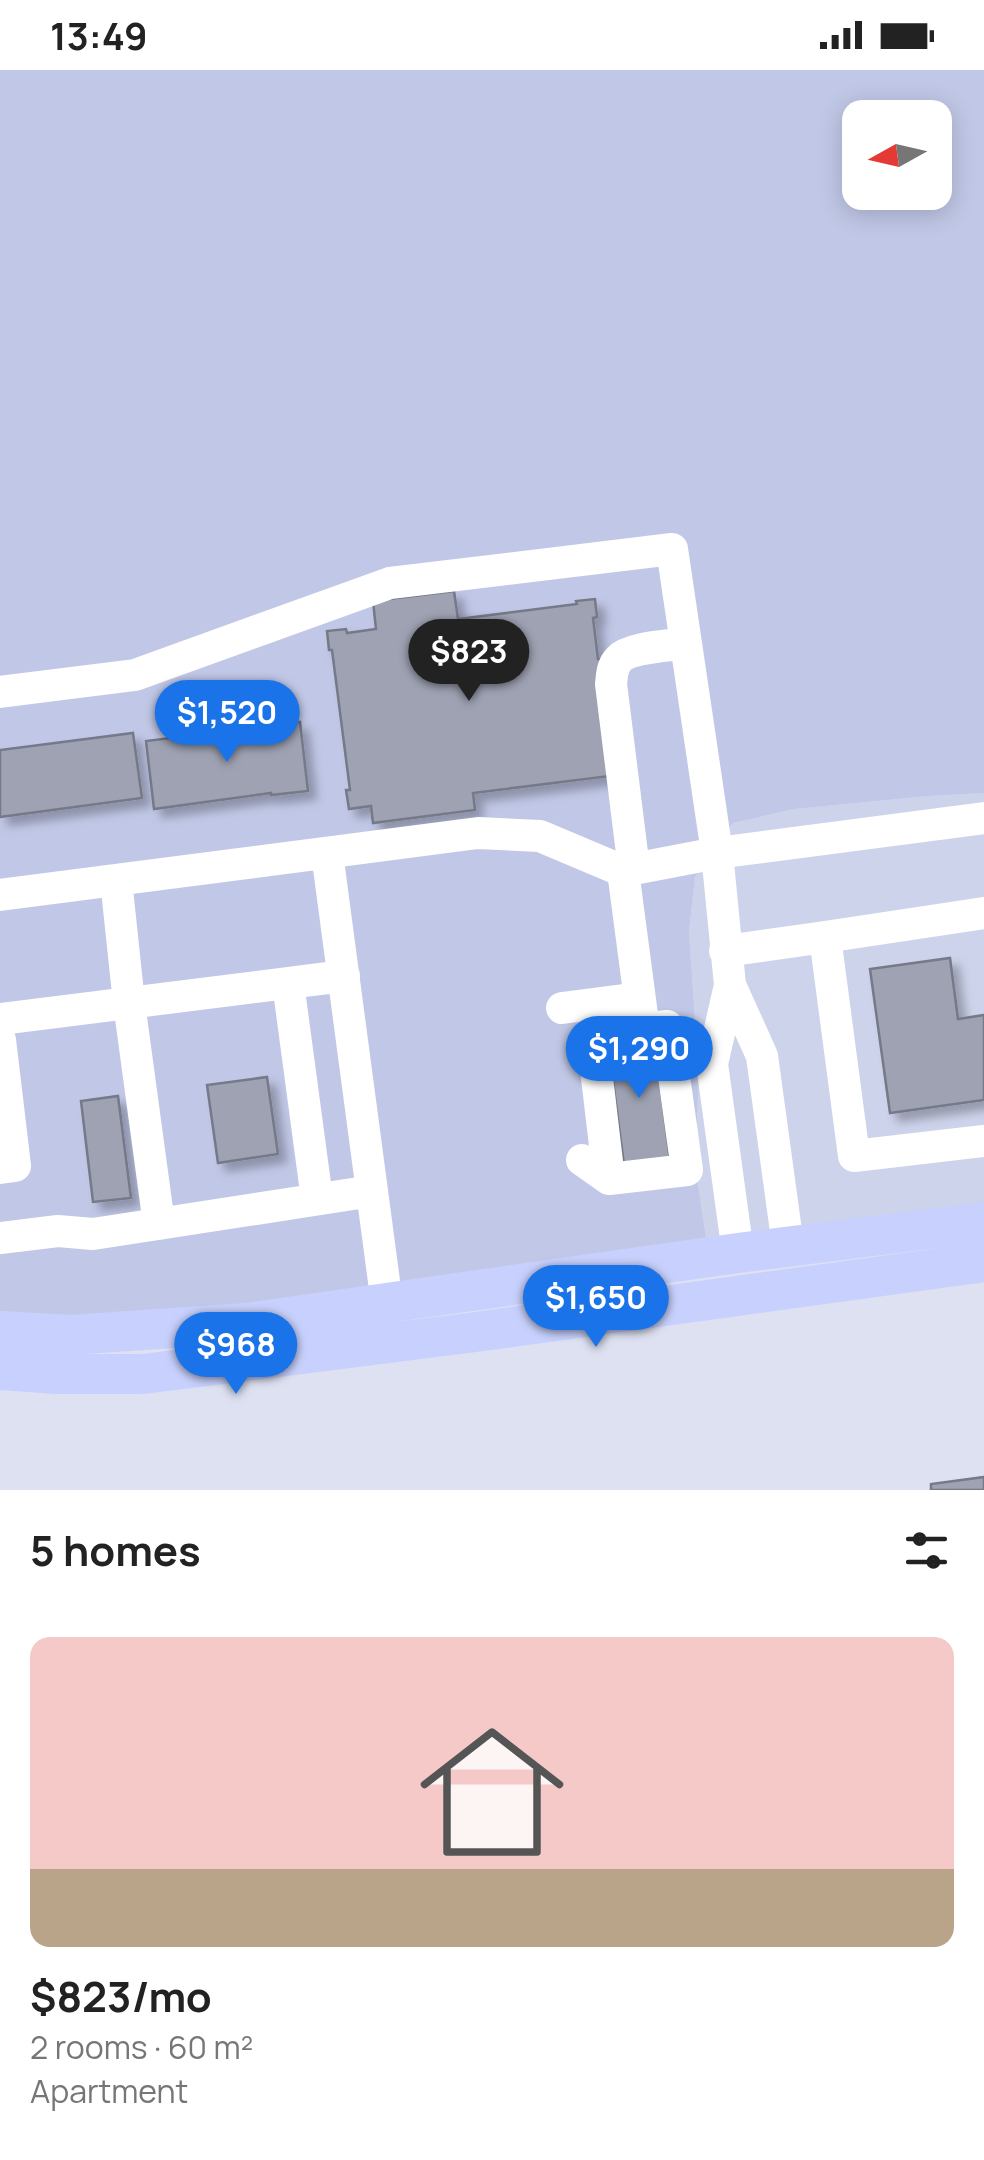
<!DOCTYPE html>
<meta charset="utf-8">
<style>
body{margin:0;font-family:Manrope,sans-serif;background:#f6f6f6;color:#222;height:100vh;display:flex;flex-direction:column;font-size:38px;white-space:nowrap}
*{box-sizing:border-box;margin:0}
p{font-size:32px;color:#767676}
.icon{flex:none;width:55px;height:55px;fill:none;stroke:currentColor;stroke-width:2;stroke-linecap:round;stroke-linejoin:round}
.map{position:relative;height:1420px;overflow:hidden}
.drawer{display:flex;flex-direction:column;background:#fff;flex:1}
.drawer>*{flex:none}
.needle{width:65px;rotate:262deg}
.fabs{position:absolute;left:842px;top:30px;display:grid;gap:20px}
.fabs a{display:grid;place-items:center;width:110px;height:110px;border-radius:20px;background:#fff;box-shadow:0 5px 25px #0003;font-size:50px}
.price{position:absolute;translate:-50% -85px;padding:0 22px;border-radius:35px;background:#1a73e8;color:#fff;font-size:32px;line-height:65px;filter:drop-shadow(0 2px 5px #0008)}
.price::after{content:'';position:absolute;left:50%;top:60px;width:30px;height:22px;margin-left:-15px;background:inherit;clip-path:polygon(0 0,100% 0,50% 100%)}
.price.selected{background:#222;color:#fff}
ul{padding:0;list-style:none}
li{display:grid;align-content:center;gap:20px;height:530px;padding:0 30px}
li+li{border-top:2px solid #e0e0e0}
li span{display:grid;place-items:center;height:310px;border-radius:20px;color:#555}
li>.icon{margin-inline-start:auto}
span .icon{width:180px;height:180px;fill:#fffc;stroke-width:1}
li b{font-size:42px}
h2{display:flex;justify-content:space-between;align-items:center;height:120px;padding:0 30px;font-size:42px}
.status{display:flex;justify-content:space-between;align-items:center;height:70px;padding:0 50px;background:#fff;direction:ltr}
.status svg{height:28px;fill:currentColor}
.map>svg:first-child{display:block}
.built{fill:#cdd3eb}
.green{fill:#c1c8e7;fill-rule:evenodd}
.building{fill:#9ea2b2;stroke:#757988;stroke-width:2.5;filter:url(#shadow)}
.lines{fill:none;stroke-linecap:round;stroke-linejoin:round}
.minor{stroke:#fff;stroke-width:32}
.major{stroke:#c8d1fd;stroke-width:40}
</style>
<div class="status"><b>13:49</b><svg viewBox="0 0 49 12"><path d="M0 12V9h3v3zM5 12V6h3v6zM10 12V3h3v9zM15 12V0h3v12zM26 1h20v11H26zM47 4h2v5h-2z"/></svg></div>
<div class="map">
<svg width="984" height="1420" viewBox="0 0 984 1420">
<defs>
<filter id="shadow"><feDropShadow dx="8" dy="8" stdDeviation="5" flood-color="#0004"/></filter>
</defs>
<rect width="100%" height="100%" fill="#dde1f2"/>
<path class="built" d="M 984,723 L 984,1140 L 707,1175 L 698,1114 L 696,1065 L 699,1011 L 689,861 L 695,806 L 711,780 L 732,753 L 794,739 L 929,726 Z"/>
<path class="green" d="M 0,0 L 984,0 L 984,723 L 929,726 L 794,739 L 733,753 L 711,780 L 695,807 L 689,861 L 699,1011 L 696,1065 L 698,1114 L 707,1175 L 245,1241 L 0,1249 ZM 860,48 L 935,48 L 935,122 L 860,122 Z"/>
<path class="building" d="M 454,521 L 458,549 L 577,534 L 576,531 L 595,529 L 597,547 L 593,548 L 598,589 L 603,589 L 618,705 L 473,723 L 475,740 L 373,753 L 371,736 L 349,739 L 346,720 L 350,720 L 332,580 L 329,580 L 327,561 L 346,559 L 347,563 L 376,559 L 373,531 Z
M 300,652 L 308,721 L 271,725 L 271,723 L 154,739 L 146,671 Z
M 133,663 L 142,728 L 0,747 L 0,680 Z
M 950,888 L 958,949 L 984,945 L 984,1030 L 890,1043 L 870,899 Z
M 654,967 L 670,1090 L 624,1095 L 608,973 Z
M 267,1007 L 278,1084 L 218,1093 L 207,1015 Z
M 118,1026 L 131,1128 L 93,1132 L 81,1031 Z
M 984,1407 L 984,1420 L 931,1420 L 931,1414 Z"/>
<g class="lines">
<path class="minor" d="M 0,622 L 135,605 L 390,513 L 672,479 L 717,783 L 623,801 L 540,766 L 478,763 L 0,825
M 327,783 L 387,1234
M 634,799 L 611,614 C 612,605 612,596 619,589 C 630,577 669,576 686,573
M 623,801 L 644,960
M 116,810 L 129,933 L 159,1154
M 984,843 L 825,867 L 854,1086 L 984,1071
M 725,881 L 825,867
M 288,913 L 317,1129
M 730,915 L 712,994 L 738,1183
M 562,938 L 639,928
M 0,949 L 344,906
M 0,970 L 15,1096 L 0,1098
M 582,1090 L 609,1109 L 687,1100 L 667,956 L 592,965 L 609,1109
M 0,1168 L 58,1161 L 93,1164 L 372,1121
M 788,1176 L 762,986 L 730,915 L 717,783 L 984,748"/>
<path class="major" d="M 0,1261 L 71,1265 L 246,1253 L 738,1183 L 984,1152
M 0,1300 L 56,1304 L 143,1304 L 468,1263 L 984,1192"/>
</g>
</svg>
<div class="fabs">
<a><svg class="needle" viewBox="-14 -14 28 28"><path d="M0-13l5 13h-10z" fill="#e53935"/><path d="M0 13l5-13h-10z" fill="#767676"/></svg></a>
</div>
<b class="price selected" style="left:469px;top:634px">$823</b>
<b class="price" style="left:227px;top:695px">$1,520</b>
<b class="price" style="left:639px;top:1031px">$1,290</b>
<b class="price" style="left:596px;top:1280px">$1,650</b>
<b class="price" style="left:236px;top:1327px">$968</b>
</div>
<section class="drawer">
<h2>5 homes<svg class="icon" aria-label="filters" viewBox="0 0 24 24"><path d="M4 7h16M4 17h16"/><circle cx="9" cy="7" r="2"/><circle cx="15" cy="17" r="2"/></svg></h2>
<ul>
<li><span style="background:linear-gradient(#f6c9c9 75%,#b9a48a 0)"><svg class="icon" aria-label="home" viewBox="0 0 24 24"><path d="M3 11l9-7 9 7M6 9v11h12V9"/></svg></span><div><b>$823/mo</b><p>2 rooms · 60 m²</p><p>Apartment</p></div></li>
</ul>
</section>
